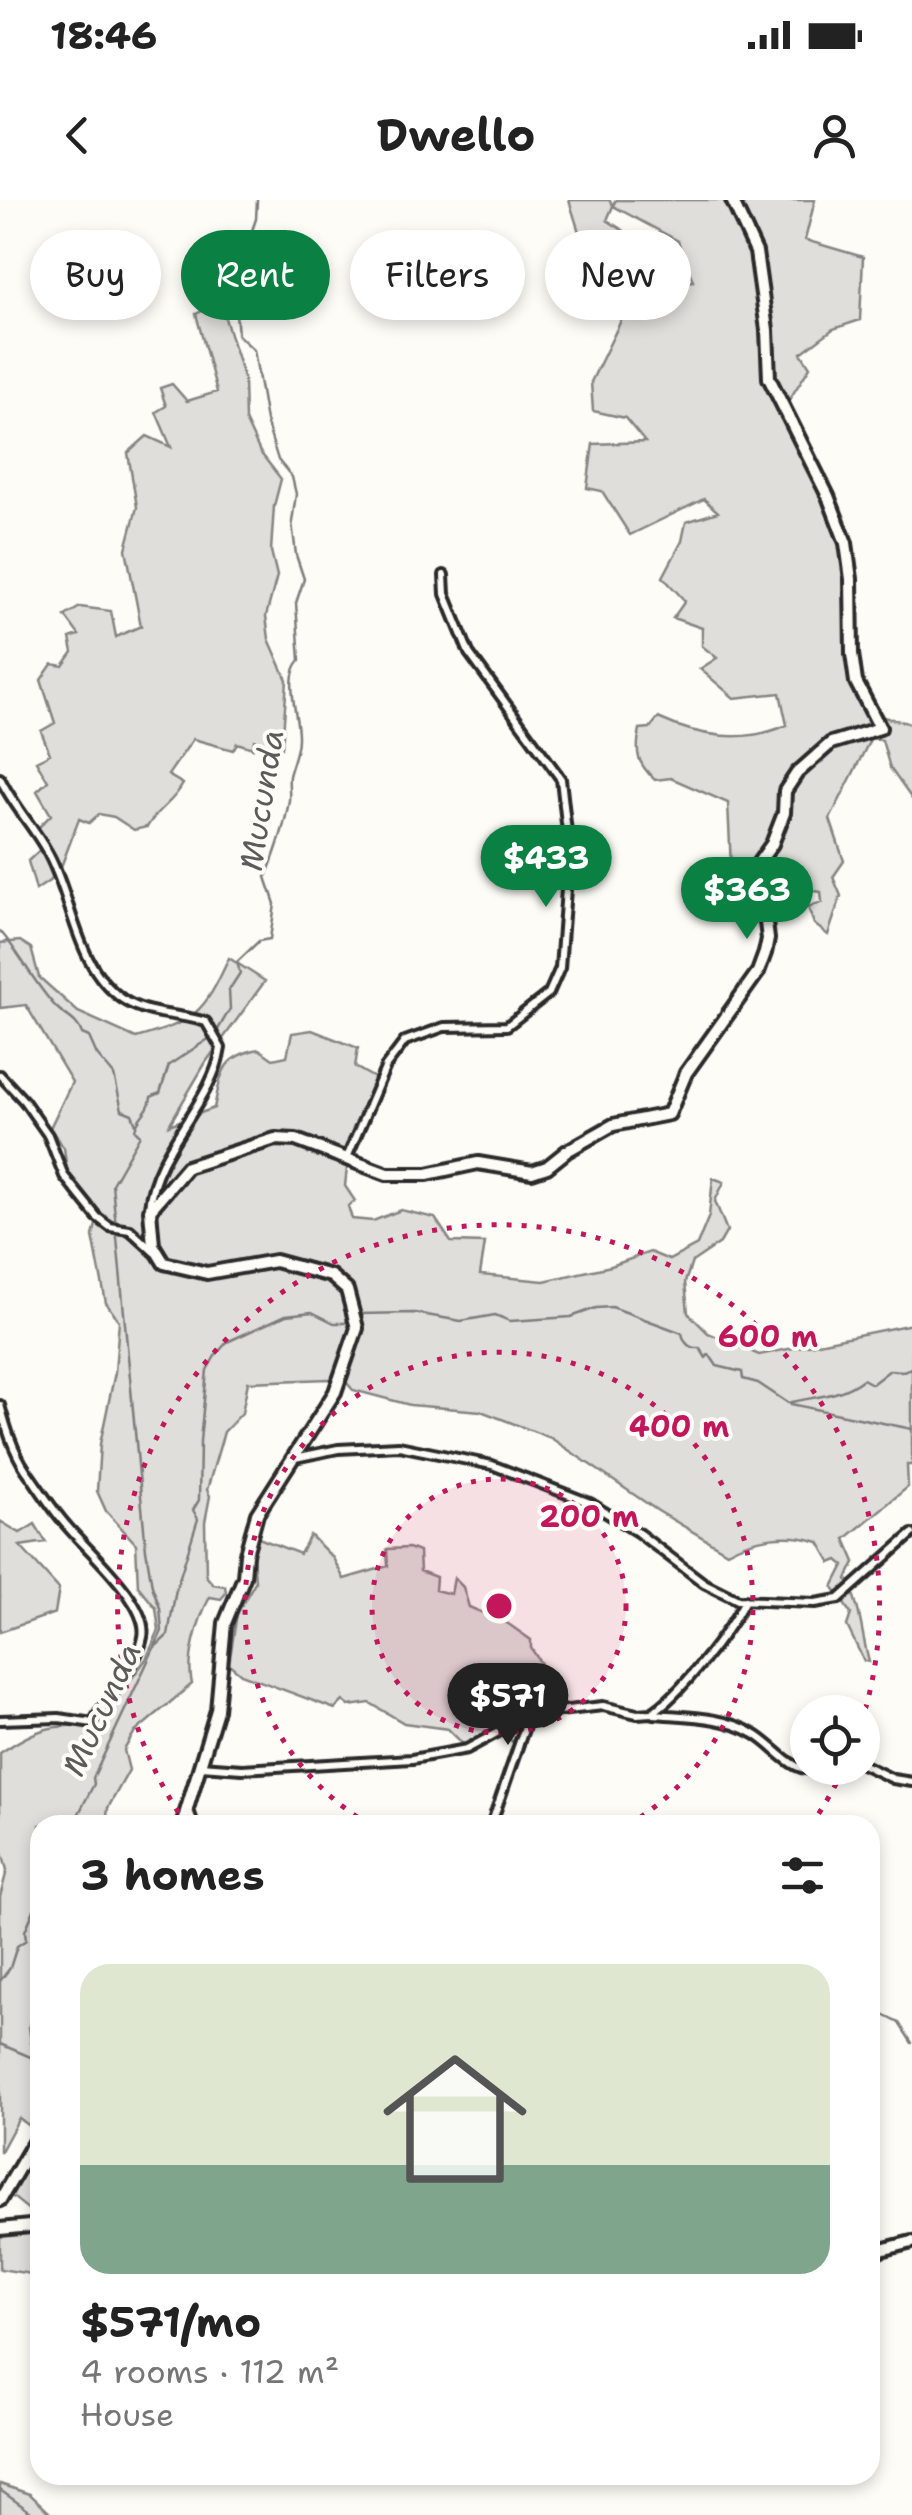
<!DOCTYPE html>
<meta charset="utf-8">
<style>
body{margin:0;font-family:"Shantell Sans",sans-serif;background:#f2f2f2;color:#222;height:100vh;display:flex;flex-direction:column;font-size:38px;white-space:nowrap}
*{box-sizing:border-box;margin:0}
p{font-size:32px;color:#767676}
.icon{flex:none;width:55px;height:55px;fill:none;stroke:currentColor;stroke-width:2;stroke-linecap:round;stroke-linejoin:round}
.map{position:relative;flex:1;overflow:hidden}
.side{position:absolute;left:30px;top:1615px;width:850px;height:670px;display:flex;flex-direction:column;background:#fff;border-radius:30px;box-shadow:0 5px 15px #0003}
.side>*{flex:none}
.banner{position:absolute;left:30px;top:30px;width:852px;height:90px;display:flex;gap:20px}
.fabs{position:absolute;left:790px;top:1495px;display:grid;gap:20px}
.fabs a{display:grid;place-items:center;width:90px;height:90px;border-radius:50%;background:#fff;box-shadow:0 5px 15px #0003;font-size:50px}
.price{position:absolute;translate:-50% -85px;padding:0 22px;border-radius:35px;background:#0b8043;color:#fff;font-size:32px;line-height:65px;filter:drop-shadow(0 2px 5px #0008)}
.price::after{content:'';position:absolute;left:50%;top:60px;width:30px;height:22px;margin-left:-15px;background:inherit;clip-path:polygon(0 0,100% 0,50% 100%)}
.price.on{background:#222;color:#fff}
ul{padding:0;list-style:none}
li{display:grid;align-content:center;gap:20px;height:530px;padding:0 50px}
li+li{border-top:2px solid #e0e0e0}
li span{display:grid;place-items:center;height:310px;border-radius:30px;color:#555}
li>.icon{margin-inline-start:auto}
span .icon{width:180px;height:180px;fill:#fffc;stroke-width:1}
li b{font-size:42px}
h2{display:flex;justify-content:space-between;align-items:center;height:120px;padding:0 50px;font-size:42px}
.tag{padding:0 35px;border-radius:45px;background:#fff;box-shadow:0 5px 15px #0003;font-size:35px;line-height:90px}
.tag.on{background:#0b8043;color:#fff}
.status{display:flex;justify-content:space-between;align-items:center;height:70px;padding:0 50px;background:#fff;direction:ltr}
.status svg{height:28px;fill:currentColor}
header{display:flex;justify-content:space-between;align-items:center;height:130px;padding:0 50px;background:#fff;font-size:45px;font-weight:700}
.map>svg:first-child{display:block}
.green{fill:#dfdeda;stroke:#858482;stroke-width:2.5;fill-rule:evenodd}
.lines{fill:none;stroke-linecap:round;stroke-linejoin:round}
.stream{stroke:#7e7d7b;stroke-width:2.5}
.minor-casing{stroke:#2b2b2b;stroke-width:14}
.major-casing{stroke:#2b2b2b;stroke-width:18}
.minor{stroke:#fdfcf7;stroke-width:6}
.major{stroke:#fdfcf7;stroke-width:10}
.ring{fill:none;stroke:#c2185b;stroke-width:5;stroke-dasharray:5 10}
.labels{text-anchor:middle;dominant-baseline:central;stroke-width:8;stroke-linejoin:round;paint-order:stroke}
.water-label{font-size:32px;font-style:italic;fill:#5b5b5a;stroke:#fdfcf7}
.centre{fill:#c2185b;stroke:#fdfcf7;stroke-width:5}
.ring-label{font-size:30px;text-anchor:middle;font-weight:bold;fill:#c2185b;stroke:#fdfcf7;stroke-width:8;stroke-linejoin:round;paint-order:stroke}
</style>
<div class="status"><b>18:46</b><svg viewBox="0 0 49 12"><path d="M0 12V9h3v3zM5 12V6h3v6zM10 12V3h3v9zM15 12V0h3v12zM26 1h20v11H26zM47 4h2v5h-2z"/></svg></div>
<header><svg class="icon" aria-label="back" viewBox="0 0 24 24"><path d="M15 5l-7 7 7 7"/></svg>Dwello<svg class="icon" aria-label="person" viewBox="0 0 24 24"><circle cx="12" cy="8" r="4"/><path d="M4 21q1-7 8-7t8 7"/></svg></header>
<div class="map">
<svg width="912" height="2315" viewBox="0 0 912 2315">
<rect width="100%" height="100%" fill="#fdfcf7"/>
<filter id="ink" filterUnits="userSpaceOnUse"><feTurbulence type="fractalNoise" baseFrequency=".01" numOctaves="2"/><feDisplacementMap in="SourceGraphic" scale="20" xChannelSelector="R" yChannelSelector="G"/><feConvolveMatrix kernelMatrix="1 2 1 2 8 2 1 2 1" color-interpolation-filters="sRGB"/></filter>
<g filter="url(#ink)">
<path class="green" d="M 569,0 L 609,0 L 613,5 L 616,0 L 815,0 L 805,40 L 863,57 L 860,120 L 833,129 L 801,153 L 810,167 L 787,203 L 828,290 L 846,364 L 847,434 L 871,514 L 912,524 L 912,599 L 890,568 L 882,540 L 871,538 L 830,619 L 844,661 L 833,677 L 841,696 L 828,735 L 814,724 L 808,707 L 822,702 L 821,692 C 780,684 747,702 708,686 L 731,667 L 728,603 L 671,578 L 655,580 C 637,563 635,553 640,529 L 650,528 L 658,518 C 699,537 745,544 787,525 L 780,493 L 734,498 L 700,469 L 717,458 L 702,446 L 702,428 L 673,418 L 685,401 L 663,377 L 682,341 L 686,322 L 718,312 L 704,299 L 630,335 L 602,291 L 587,288 L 593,244 L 645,242 L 625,218 L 593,211 L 591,182 L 627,108 L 588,98 L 588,61 ZM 613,6 L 678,41 L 693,81 L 636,85 L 620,79 L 614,68 L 641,42 L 607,20 Z
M 220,102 L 244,179 L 245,220 L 260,252 L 281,279 L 274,306 L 271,351 L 277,376 L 266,416 L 269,439 L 287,480 L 282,548 L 254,540 L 253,548 L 237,543 L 233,550 L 193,539 L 168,575 L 183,584 C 173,603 159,607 147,627 L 134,630 L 114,617 L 99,614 L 89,623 L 79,619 L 58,675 L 36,690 L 28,661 L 44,646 L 35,631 L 51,615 L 37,591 L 48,581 L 36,561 L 50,554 L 41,531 L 55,523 L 41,480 L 52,464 L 63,466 L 73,452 L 70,438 L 79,435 L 65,416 L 80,407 L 111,411 L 116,437 L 141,426 L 126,349 L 137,307 L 128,253 L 147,236 L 171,247 L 156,212 L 166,206 L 160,188 L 172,184 L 187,201 L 217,192 L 196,114 Z
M 20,741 L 31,748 L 39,777 L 78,812 L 136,838 C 195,821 203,815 229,758 L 265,781 L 206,862 L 169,925 L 214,908 C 222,873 220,857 259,849 L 273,859 L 287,856 L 292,833 L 312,830 L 358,848 L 355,867 L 378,880 L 348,959 L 345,986 L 355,1001 L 348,1006 L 352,1019 L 373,1021 L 401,1010 L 435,1018 L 451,1042 L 485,1043 L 480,1075 L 544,1081 L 611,1066 L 650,1052 L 669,1060 L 697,1045 L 709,1016 L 713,978 L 724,982 L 715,1001 L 727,1031 L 720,1043 L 692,1062 L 685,1082 L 688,1113 L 708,1133 L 759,1155 L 912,1124 L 912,1265 L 907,1265 L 908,1287 L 845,1339 L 855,1362 L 847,1379 C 861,1408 861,1432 869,1462 L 864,1461 L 847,1426 L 851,1414 L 833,1387 L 844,1365 L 838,1360 L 831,1363 L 819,1342 C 788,1332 754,1337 727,1352 L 658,1311 L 551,1238 L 481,1211 L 410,1205 L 353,1190 L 346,1182 L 329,1179 L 248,1182 L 242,1213 L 224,1232 L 207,1290 L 210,1296 L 205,1322 L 206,1376 L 213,1384 L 225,1386 L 226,1393 L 221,1399 L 210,1397 C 198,1419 186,1460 192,1484 L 134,1533 L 124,1550 L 129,1570 L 108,1608 L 106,1625 L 40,1625 L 40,1801 L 29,1826 L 31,1843 L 40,1851 L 40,1922 L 36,1931 L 19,1918 L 0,1953 L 0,1697 L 7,1670 L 0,1646 L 0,1553 C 39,1527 50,1525 97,1525 L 146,1459 L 159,1430 L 156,1408 L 138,1386 L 136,1344 L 106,1311 L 97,1291 L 100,1244 L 115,1172 L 119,1121 L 106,1103 L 93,1036 L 99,1013 L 67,971 L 64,948 L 50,928 L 72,882 L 26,805 L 0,808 L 0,743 Z
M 0,1321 L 20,1333 L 35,1324 L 46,1342 L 20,1346 L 59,1389 L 55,1413 L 0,1432 Z
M 310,1335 L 333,1358 L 344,1379 L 388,1366 L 387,1349 L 409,1348 L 419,1352 L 420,1371 L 436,1377 L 435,1390 L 451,1394 L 454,1378 L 463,1387 L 469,1407 L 507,1423 L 531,1440 L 531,1448 L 543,1467 L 522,1500 L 534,1522 L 514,1543 L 498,1530 L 465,1546 L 448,1529 L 404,1523 L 370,1503 L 349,1506 L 343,1501 L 335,1509 L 241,1474 L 229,1464 L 237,1413 L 255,1382 L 253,1354 L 256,1337 L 300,1354 Z
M 40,1940 L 40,2019 L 9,1994 Z
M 40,2023 L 40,2083 L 38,2075 L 0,2069 L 0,2032 Z
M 0,2284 L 30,2294 L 52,2315 L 0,2315 Z"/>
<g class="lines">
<path class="stream" d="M 0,731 C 21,754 34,784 56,807 C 66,817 78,820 82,834 L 89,837 L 97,855 L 114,875 L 122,910 L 132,914 L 136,924
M 216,833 L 230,809 L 229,790 L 240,773 L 237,762 L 259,741 L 270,739 L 275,704 L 266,677 C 276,652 285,627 289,600 C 290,592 288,584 289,576 C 292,563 298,552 298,538 C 299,515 283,478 300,460 L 296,403 L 304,379 L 296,355 L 292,322 L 296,294 L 292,277 L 278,260 L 266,221 L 254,150 L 238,135 L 234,91 L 246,65 L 244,54 L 256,19 L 257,0
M 357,1114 L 415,1113 L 461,1121 L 495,1115 L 510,1121 L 571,1117 L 596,1108 L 612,1107 L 682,1133 C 684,1143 690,1149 700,1148 L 706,1158 L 709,1154 L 717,1166 L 742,1172 L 743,1179 L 758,1183 L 788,1203 C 815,1196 840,1197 863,1179 L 872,1184 L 890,1170 L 903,1171 L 912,1168
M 791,1204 L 912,1229
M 155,1447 L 168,1435 L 176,1389 L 198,1319 L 193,1310 L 199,1300 L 200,1241 L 207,1170 L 215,1156 L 227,1142 L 286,1115 L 312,1112 L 334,1123 L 345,1123 L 350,1117
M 73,1625 L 94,1584 L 93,1578 L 162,1431 L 160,1408 L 152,1386 L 146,1350 L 112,984 L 140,935 L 135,930 C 137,916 150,912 151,897 L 160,893 L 169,865 L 210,838
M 0,1781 L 10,1768 L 17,1746 L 26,1740 L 25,1731 L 40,1696
M 870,1812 L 874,1810 L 899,1823 L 912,1843
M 0,1844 L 40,1861
M 0,2290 L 35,2315"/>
<g class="minor-casing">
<path id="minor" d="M 0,578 C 13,606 36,629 50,657 C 74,704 76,768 124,800 C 149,816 178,813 206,822 L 221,848 C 213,902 155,948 149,1007
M 0,875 L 24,901 L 48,935 L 64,976 L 97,1017 L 110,1027 L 130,1030 L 154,1052
M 346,960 L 386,866 L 405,841 L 444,827 L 507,826 L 549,793 L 560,768 L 569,650 L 561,579 L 469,453 L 445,394 L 444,375
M 0,1205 C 6,1227 13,1251 26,1270 C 39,1288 52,1309 67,1326 C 87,1350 150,1404 143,1437 C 138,1466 106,1497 93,1523 L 59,1518 L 0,1520
M 295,1258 L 338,1249 L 399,1246 L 492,1265 L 590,1303 L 637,1332 L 704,1383 L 738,1400 L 815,1403 L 839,1399 L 912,1334
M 654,1514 C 688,1517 724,1516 754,1534 C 777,1547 793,1577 821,1568
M 862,1564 L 893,1579 L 912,1582
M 201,1566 L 242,1569 L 412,1559 L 467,1549 L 532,1514 L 603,1506 L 637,1514 L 651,1513 C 678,1498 731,1429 745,1400
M 188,1607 L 194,1625
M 491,1625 L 529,1515"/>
</g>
<g class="major-casing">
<path id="major" d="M 182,1625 L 217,1510 L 225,1423 L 244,1377 L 246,1354 L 257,1314 L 335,1192 L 357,1128 L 347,1090 L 331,1076 L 275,1061 L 207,1073 L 164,1063 L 153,1045 L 150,1010 L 187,967 L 275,939 L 296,940 L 387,974 L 427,974 L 478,963 L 532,972 L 547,967 L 567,951 L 613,925 L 669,914 L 686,873 L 758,772 L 765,753 L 768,739 L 763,698 L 752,672 L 772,644 L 784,613 L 785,591 L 797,573 L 831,543 L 880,528 L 856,482 L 852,454 L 851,379 L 846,343 L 828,296 L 769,178 L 767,130 L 756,52 L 732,0
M 0,2000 L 40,1932
M 0,2029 L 40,2025
M 870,2057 L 881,2050 L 912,2042"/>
</g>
<use href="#minor" class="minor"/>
<use href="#major" class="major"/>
</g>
</g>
<circle cx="499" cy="1406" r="127" fill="#c2185b" fill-opacity=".12"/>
<g class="ring">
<circle cx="499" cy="1406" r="127"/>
<path d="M370 1625A254 254 0 1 1 628 1625"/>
<path d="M843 1570A381 381 0 0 1 811 1625M187 1625A381 381 0 1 1 863 1517"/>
</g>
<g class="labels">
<g class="water-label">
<text transform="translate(261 600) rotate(-81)">Mucunda</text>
<text transform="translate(101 1509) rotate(-65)">Mucunda</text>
</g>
</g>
<circle cx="499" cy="1406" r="15" class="centre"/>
<g class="ring-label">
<text x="768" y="1147">600 m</text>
<text x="679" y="1237">400 m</text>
<text x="589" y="1327">200 m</text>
</g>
</svg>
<div class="fabs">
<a><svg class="icon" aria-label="locate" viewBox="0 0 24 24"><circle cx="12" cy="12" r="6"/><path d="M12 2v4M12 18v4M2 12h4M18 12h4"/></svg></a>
</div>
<b class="price" style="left:546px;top:710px">$433</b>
<b class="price" style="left:747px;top:742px">$363</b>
<b class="price on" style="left:508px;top:1548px">$571</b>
<div class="banner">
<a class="tag">Buy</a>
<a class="tag on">Rent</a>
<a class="tag">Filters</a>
<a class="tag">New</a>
</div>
<section class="side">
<h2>3 homes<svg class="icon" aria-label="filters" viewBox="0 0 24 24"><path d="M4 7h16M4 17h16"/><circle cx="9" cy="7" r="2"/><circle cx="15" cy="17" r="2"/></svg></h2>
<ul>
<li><span style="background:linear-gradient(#dfe7d0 65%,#7fa58c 0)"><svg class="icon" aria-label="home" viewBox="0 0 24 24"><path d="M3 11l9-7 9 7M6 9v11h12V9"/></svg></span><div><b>$571/mo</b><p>4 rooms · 112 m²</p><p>House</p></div></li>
</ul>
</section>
</div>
